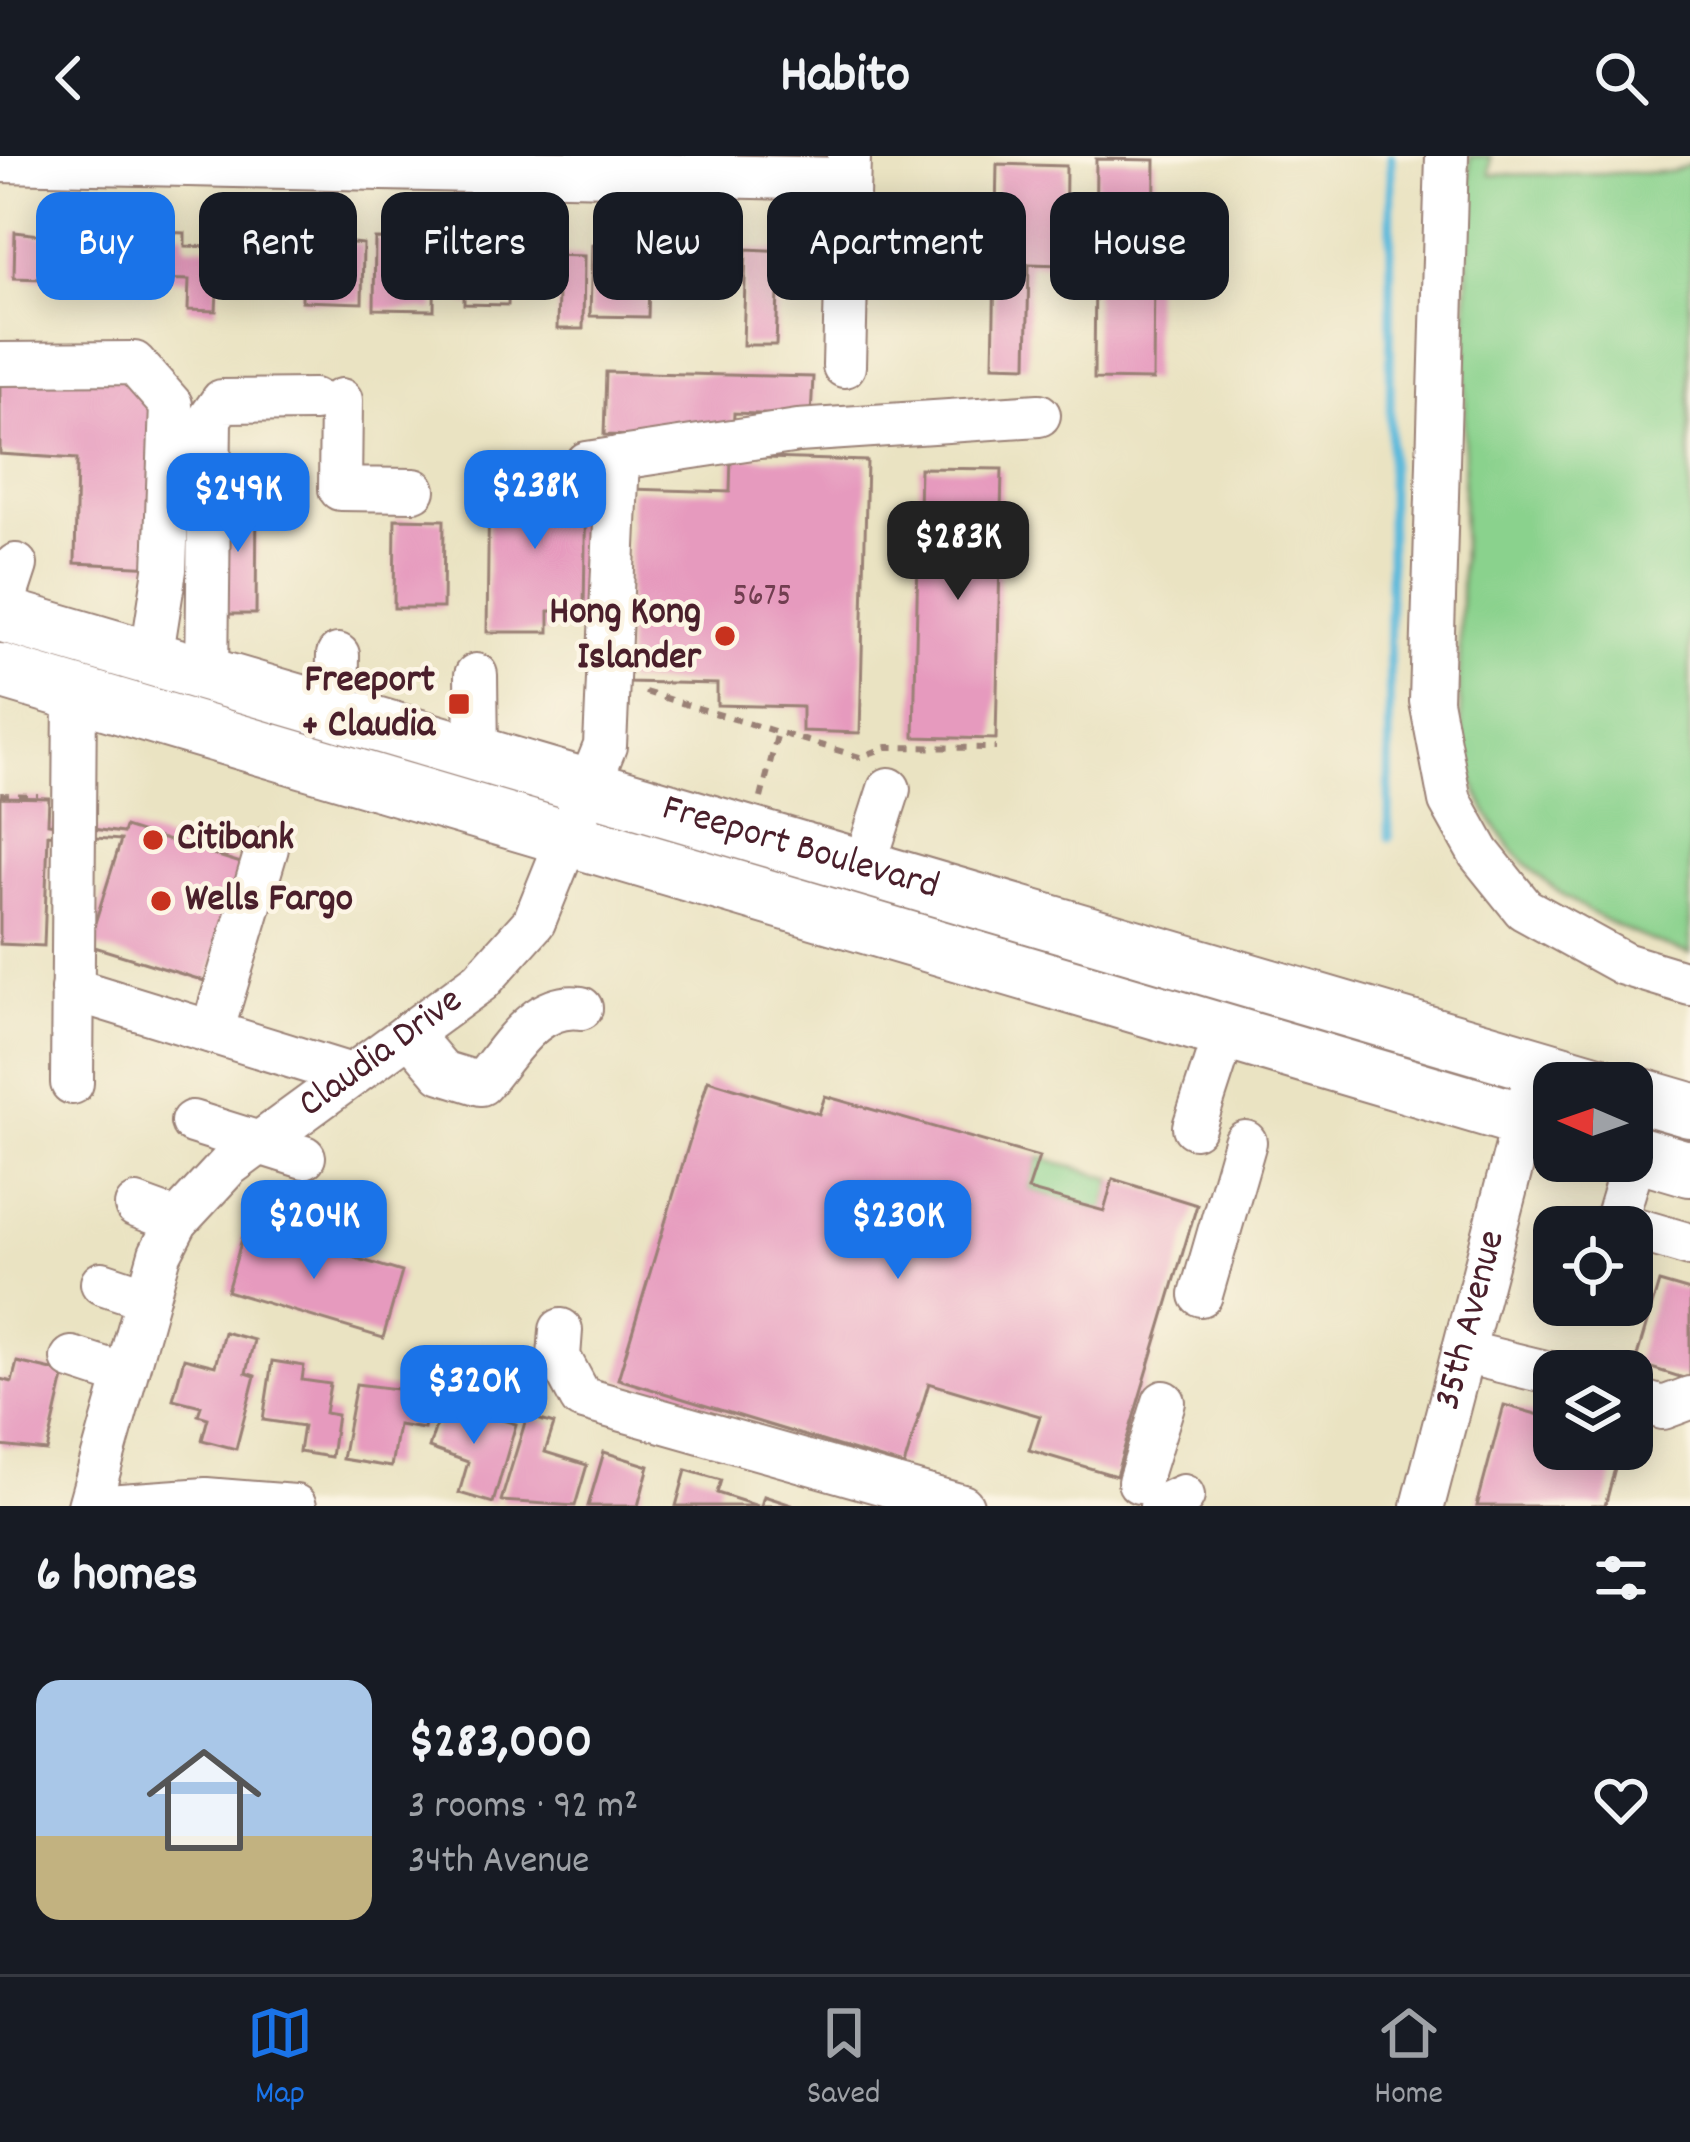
<!DOCTYPE html>
<meta charset="utf-8">
<style>
body{margin:0;font-family:Dekko,sans-serif;background:#20242c;color:#f1f3f6;height:100vh;display:flex;flex-direction:column;font-size:45px;white-space:nowrap}
*{box-sizing:border-box;margin:0}
p{font-size:39px;color:#9ea1a6}
.icon{flex:none;width:66px;height:66px;fill:none;stroke:currentColor;stroke-width:2;stroke-linecap:round;stroke-linejoin:round}
.map{position:relative;height:1350px;overflow:hidden}
.sheet{display:flex;flex-direction:column;background:#171b24;flex:1}
.sheet>*{flex:none}
.guide{position:absolute;left:36px;top:36px;width:1620px;height:108px;display:flex;gap:24px}
.needle{width:78px;rotate:272deg}
.tools{position:absolute;left:1533px;top:906px;display:grid;gap:24px}
.tools a{display:grid;place-items:center;width:120px;height:120px;border-radius:24px;background:#171b24;box-shadow:0 6px 30px #0003;font-size:60px}
.price{position:absolute;translate:-50% -102px;padding:0 27px;border-radius:24px;background:#1a73e8;color:#fff;font-size:39px;line-height:78px;filter:drop-shadow(0 3px 6px #0008)}
.price::after{content:'';position:absolute;left:50%;top:72px;width:36px;height:27px;margin-left:-18px;background:inherit;clip-path:polygon(0 0,100% 0,50% 100%)}
.price.selected{background:#222;color:#fff}
ul{padding:0;list-style:none}
li{display:flex;align-items:center;gap:36px;height:300px;padding:0 36px}
li+li{border-top:3px solid #363941}
li span{display:grid;place-items:center;flex:none;width:336px;height:240px;border-radius:24px;color:#555}
li>.icon{margin-inline-start:auto}
span .icon{width:144px;height:144px;fill:#fffc;stroke-width:1}
li b{font-size:51px}
h2{display:flex;justify-content:space-between;align-items:center;height:144px;padding:0 36px;font-size:51px}
.pill{padding:0 42px;border-radius:24px;background:#171b24;box-shadow:0 6px 30px #0003;font-size:42px;line-height:108px}
.pill.selected{background:#1a73e8;color:#fff}
header{display:flex;justify-content:space-between;align-items:center;height:156px;padding:0 36px;background:#171b24;font-size:54px;font-weight:700}
.tabs{display:flex;justify-content:space-around;align-items:center;height:168px;border-top:3px solid #363941;background:#171b24;font-size:33px;color:#9ea1a6}
.tabs a{display:grid;justify-items:center;gap:6px}
.tabs .selected{color:#1a73e8}
.map>svg:first-child{display:block}
.green{fill:#8ad28d;stroke:#6a785c;stroke-width:3}
.lines{fill:none;stroke-linecap:round;stroke-linejoin:round}
.stream{stroke:#5dbadb;stroke-width:9}
.building{fill:#e69abe}
.minor-casing{stroke:#9a8176;stroke-width:46}
.major-casing{stroke:#9a8176;stroke-width:58}
.path{stroke:#9a8176;stroke-width:6;stroke-dasharray:9 9;stroke-linecap:butt}
.minor{stroke:#fff;stroke-width:42}
.major{stroke:#fff;stroke-width:54}
.poi-dot{fill:#c8321e;stroke:#fcf5e5;stroke-width:4.5}
.labels{text-anchor:middle;dominant-baseline:central;stroke-width:9;stroke-linejoin:round;paint-order:stroke}
.number-label{font-size:33px;fill:#713e50}
.poi-label{font-size:39px;font-weight:bold;fill:#4a1f2b;stroke:#fcf5e5;text-anchor:end}
.street-label{font-size:39px;fill:#4a1f2b;stroke:#fcf5e5}
</style>
<header><svg class="icon" aria-label="back" viewBox="0 0 24 24"><path d="M15 5l-7 7 7 7"/></svg>Habito<svg class="icon" aria-label="search" viewBox="0 0 24 24"><circle cx="10" cy="10" r="6"/><path d="M15 15l6 6"/></svg></header>
<div class="map">
<svg width="1690" height="1350" viewBox="0 0 1690 1350">
<rect width="100%" height="100%" fill="#fcf5e5"/>
<filter id="ink" filterUnits="userSpaceOnUse"><feTurbulence type="fractalNoise" baseFrequency=".00833" numOctaves="2"/><feDisplacementMap in="SourceGraphic" scale="24" xChannelSelector="R" yChannelSelector="G"/><feConvolveMatrix kernelMatrix="1 2 1 2 8 2 1 2 1" color-interpolation-filters="sRGB"/></filter>
<filter id="wash" filterUnits="userSpaceOnUse"><feTurbulence type="fractalNoise" baseFrequency=".004" numOctaves="4" result="noise"/><feDisplacementMap in="SourceGraphic" scale="48" xChannelSelector="R" yChannelSelector="G"/><feGaussianBlur stdDeviation="2.7" result="paint"/><feColorMatrix in="noise" values="0 0 0 0 0 0 0 0 0 0 0 0 0 0 0 0 0 1.4 0 .05"/><feComposite in="paint" operator="in"/></filter>
<g filter="url(#wash)">
<rect width="100%" height="100%" fill="#eae3c2"/>
<path class="green" d="M 1470,0 L 1490,0 L 1490,19 L 1672,16 L 1690,8 L 1690,798 C 1593,768 1497,715 1468,609 C 1461,586 1462,559 1459,535 Z
M 1039,1001 L 1113,1023 L 1104,1055 L 1028,1034 Z"/>
<g class="lines">
<path class="stream" d="M 1389,681 L 1391,0"/>
</g>
<g id="blocks">
<path class="building" d="M 1096,3 L 1155,4 L 1153,224 L 1094,223 Z
M 997,8 L 1066,10 L 1065,109 L 1029,108 L 1027,210 L 993,209 Z
M 15,76 L 74,83 L 73,124 L 14,122 Z
M 157,76 L 185,77 L 185,90 L 219,91 L 216,155 L 188,154 L 189,124 L 156,123 Z
M 87,78 L 145,80 L 144,125 L 85,123 Z
M 231,78 L 291,84 L 289,126 L 230,125 Z
M 303,82 L 363,88 L 362,147 L 302,145 Z
M 375,83 L 435,84 L 434,154 L 374,153 Z
M 520,85 L 548,86 L 548,99 L 584,100 L 583,173 L 557,173 L 558,136 L 520,135 Z
M 450,88 L 510,90 L 508,149 L 464,148 L 464,129 L 449,129 Z
M 592,89 L 650,91 L 648,161 L 590,160 Z
M 666,89 L 724,90 L 723,136 L 665,134 Z
M 746,93 L 789,95 L 788,137 L 778,137 L 776,189 L 743,189 Z
M 0,216 L 129,218 L 160,246 L 156,411 L 75,407 L 77,303 L 0,298 Z
M 606,216 L 813,221 L 811,260 L 734,257 L 733,283 L 604,279 Z
M 731,301 L 867,305 L 860,577 L 802,575 L 802,551 L 717,549 L 717,528 L 626,526 L 631,333 L 730,336 Z
M 920,312 L 1002,313 L 996,583 L 914,581 Z
M 489,323 L 586,324 L 584,455 L 549,455 L 549,476 L 487,476 Z
M 220,338 L 257,339 L 256,458 L 218,458 Z
M 395,363 L 444,364 L 443,452 L 394,452 Z
M 0,641 L 49,642 L 48,667 L 123,677 L 125,671 L 244,708 L 208,826 L 88,789 L 121,684 L 48,678 L 44,790 L 0,788 Z
M 708,924 L 819,958 L 825,940 L 1039,1001 L 1028,1034 L 1104,1055 L 1113,1023 L 1197,1049 L 1116,1320 L 1029,1294 L 1040,1260 L 929,1227 L 904,1310 L 618,1223 Z
M 246,1069 L 402,1116 L 383,1182 L 227,1135 Z
M 1659,1126 L 1690,1135 L 1690,1224 L 1635,1207 Z
M 224,1176 L 254,1184 L 246,1217 L 255,1220 L 236,1293 L 202,1284 L 208,1262 L 198,1259 L 201,1250 L 173,1243 L 184,1202 L 215,1210 Z
M 272,1205 L 304,1210 L 302,1224 L 330,1228 L 325,1257 L 337,1259 L 331,1301 L 299,1296 L 303,1270 L 263,1264 Z
M 17,1206 L 65,1217 L 47,1295 L 0,1290 L 0,1223 L 12,1226 Z
M 356,1228 L 430,1237 L 424,1273 L 398,1269 L 391,1311 L 342,1303 Z
M 443,1246 L 516,1268 L 493,1347 L 459,1337 L 468,1306 L 429,1292 Z
M 1504,1249 L 1554,1263 L 1554,1293 L 1620,1293 L 1605,1350 L 1477,1350 Z
M 527,1260 L 554,1268 L 545,1296 L 587,1309 L 575,1350 L 501,1345 Z
M 604,1296 L 649,1310 L 638,1350 L 588,1350 Z
M 686,1314 L 721,1324 L 717,1337 L 758,1350 L 676,1350 Z
M 764,1340 L 792,1349 L 792,1350 L 761,1350 Z"/>
</g>
</g>
<g filter="url(#ink)">
<use href="#blocks" fill-opacity="0" stroke="#9a8176" stroke-width="3"/>
<g class="lines">
<g class="minor-casing">
<g id="minor">
<path d="M 1447,0 L 1431,545 L 1450,645 L 1479,697 L 1524,753 L 1624,808 L 1690,828"/>
<path d="M 0,5 L 848,23"/>
<path d="M 0,208 L 134,207 L 171,249 L 165,414 L 151,503"/>
<path d="M 844,210 L 849,0"/>
<path d="M 341,244 L 340,333 L 414,334"/>
<path d="M 587,307 L 798,275 L 1039,259"/>
<path d="M 0,458 L 16,409"/>
<path d="M 476,519 L 477,600"/>
<path d="M 207,520 L 210,262 L 222,245 L 314,244"/>
<path d="M 337,558 L 338,499"/>
<path d="M 863,714 L 889,633"/>
<path d="M 72,833 L 351,919"/>
<path d="M 212,876 L 267,692"/>
<path d="M 409,877 L 442,916 L 481,928 C 508,897 535,845 581,852"/>
<path d="M 72,927 L 75,537"/>
<path d="M 192,966 L 304,1001"/>
<path d="M 1194,971 L 1225,876"/>
<path d="M 136,1050 L 177,1065"/>
<path d="M 1630,1071 L 1615,1067 L 1636,997"/>
<path d="M 1632,1072 L 1690,1089"/>
<path d="M 102,1127 L 147,1142"/>
<path d="M 1201,1139 L 1245,986"/>
<path d="M 561,1174 L 559,1201 L 581,1242 L 962,1350"/>
<path d="M 1463,1196 L 1554,1218"/>
<path d="M 72,1202 L 124,1219"/>
<path d="M 1632,1243 L 1663,1252 L 1690,1242"/>
<path d="M 1139,1326 L 1164,1246"/>
<path id="s1" d="M 89,1350 L 160,1098 L 177,1065 L 228,1010 L 481,825 L 534,766 L 605,590 L 618,302"/>
<path d="M 107,1350 L 206,1343 L 295,1350"/>
<path d="M 1161,1350 L 1183,1340"/>
<path id="s2" d="M 1423,1350 L 1538,909"/>
</g>
</g>
<g class="major-casing">
<g id="major">
<path id="s3" d="M 0,458 L 1598,927"/>
<path d="M 0,515 L 1554,973"/>
<path d="M 1632,937 L 1690,954"/>
<path d="M 1632,996 L 1690,1013"/>
</g>
</g>
<path class="path" d="M 645,536 L 860,601 L 887,591 L 996,592
M 0,639 L 38,640
M 761,642 L 778,576"/>
<use href="#minor" class="minor"/>
<use href="#major" class="major"/>
</g>
</g>
<g class="poi-dot">
<circle cx="725" cy="480" r="12"/>
<rect x="447" y="536" width="24" height="24" rx="6"/>
<circle cx="153" cy="684" r="12"/>
<circle cx="161" cy="745" r="12"/>
</g>
<g class="labels">
<g class="number-label">
<text x="762" y="441">5675</text>
</g>
<g class="poi-label">
<text x="701" y="458">Hong Kong<tspan x="701" dy="45">Islander</tspan></text>
<text x="435" y="526">Freeport<tspan x="435" dy="45">+ Claudia</tspan></text>
<text x="177" y="684" text-anchor="start">Citibank</text>
<text x="185" y="745" text-anchor="start">Wells Fargo</text>
</g>
<g class="street-label">
<text stroke="none"><textPath href="#s3" startOffset="834">Freeport Boulevard</textPath></text>
<text stroke="none"><textPath href="#s1" startOffset="564">Claudia Drive</textPath></text>
<text stroke="none"><textPath href="#s2" startOffset="192">35th Avenue</textPath></text>
</g>
</g>
</svg>
<div class="tools">
<a><svg class="needle" viewBox="-14 -14 28 28"><path d="M0-13l5 13h-10z" fill="#e53935"/><path d="M0 13l5-13h-10z" fill="#9ea1a6"/></svg></a>
<a><svg class="icon" aria-label="locate" viewBox="0 0 24 24"><circle cx="12" cy="12" r="6"/><path d="M12 2v4M12 18v4M2 12h4M18 12h4"/></svg></a>
<a><svg class="icon" aria-label="layers" viewBox="0 0 24 24"><path d="M12 4l9 5-9 5-9-5zM3 14l9 5 9-5"/></svg></a>
</div>
<b class="price" style="left:535px;top:396px">$238K</b>
<b class="price" style="left:238px;top:399px">$249K</b>
<b class="price selected" style="left:958px;top:447px">$283K</b>
<b class="price" style="left:314px;top:1126px">$204K</b>
<b class="price" style="left:898px;top:1126px">$230K</b>
<b class="price" style="left:474px;top:1291px">$320K</b>
<div class="guide">
<a class="pill selected">Buy</a>
<a class="pill">Rent</a>
<a class="pill">Filters</a>
<a class="pill">New</a>
<a class="pill">Apartment</a>
<a class="pill">House</a>
</div>
</div>
<section class="sheet">
<h2>6 homes<svg class="icon" aria-label="filters" viewBox="0 0 24 24"><path d="M4 7h16M4 17h16"/><circle cx="9" cy="7" r="2"/><circle cx="15" cy="17" r="2"/></svg></h2>
<ul>
<li><span style="background:linear-gradient(#a9c7e8 65%,#c2b280 0)"><svg class="icon" aria-label="home" viewBox="0 0 24 24"><path d="M3 11l9-7 9 7M6 9v11h12V9"/></svg></span><div><b>$283,000</b><p>3 rooms · 92 m²</p><p>34th Avenue</p></div><svg class="icon" aria-label="heart" viewBox="0 0 24 24"><path d="M12 20l-8-8c-3-5 5-10 8-4 3-6 11-1 8 4z"/></svg></li>
</ul>
</section>
<nav class="tabs">
<a class="selected"><svg class="icon" aria-label="map" viewBox="0 0 24 24"><path d="M3 6l6-2 6 2 6-2v14l-6 2-6-2-6 2zM9 4v14M15 6v14"/></svg>Map</a>
<a><svg class="icon" aria-label="saved" viewBox="0 0 24 24"><path d="M7 4h10v16l-5-4-5 4z"/></svg>Saved</a>
<a><svg class="icon" aria-label="home" viewBox="0 0 24 24"><path d="M3 11l9-7 9 7M6 9v11h12V9"/></svg>Home</a>
</nav>
